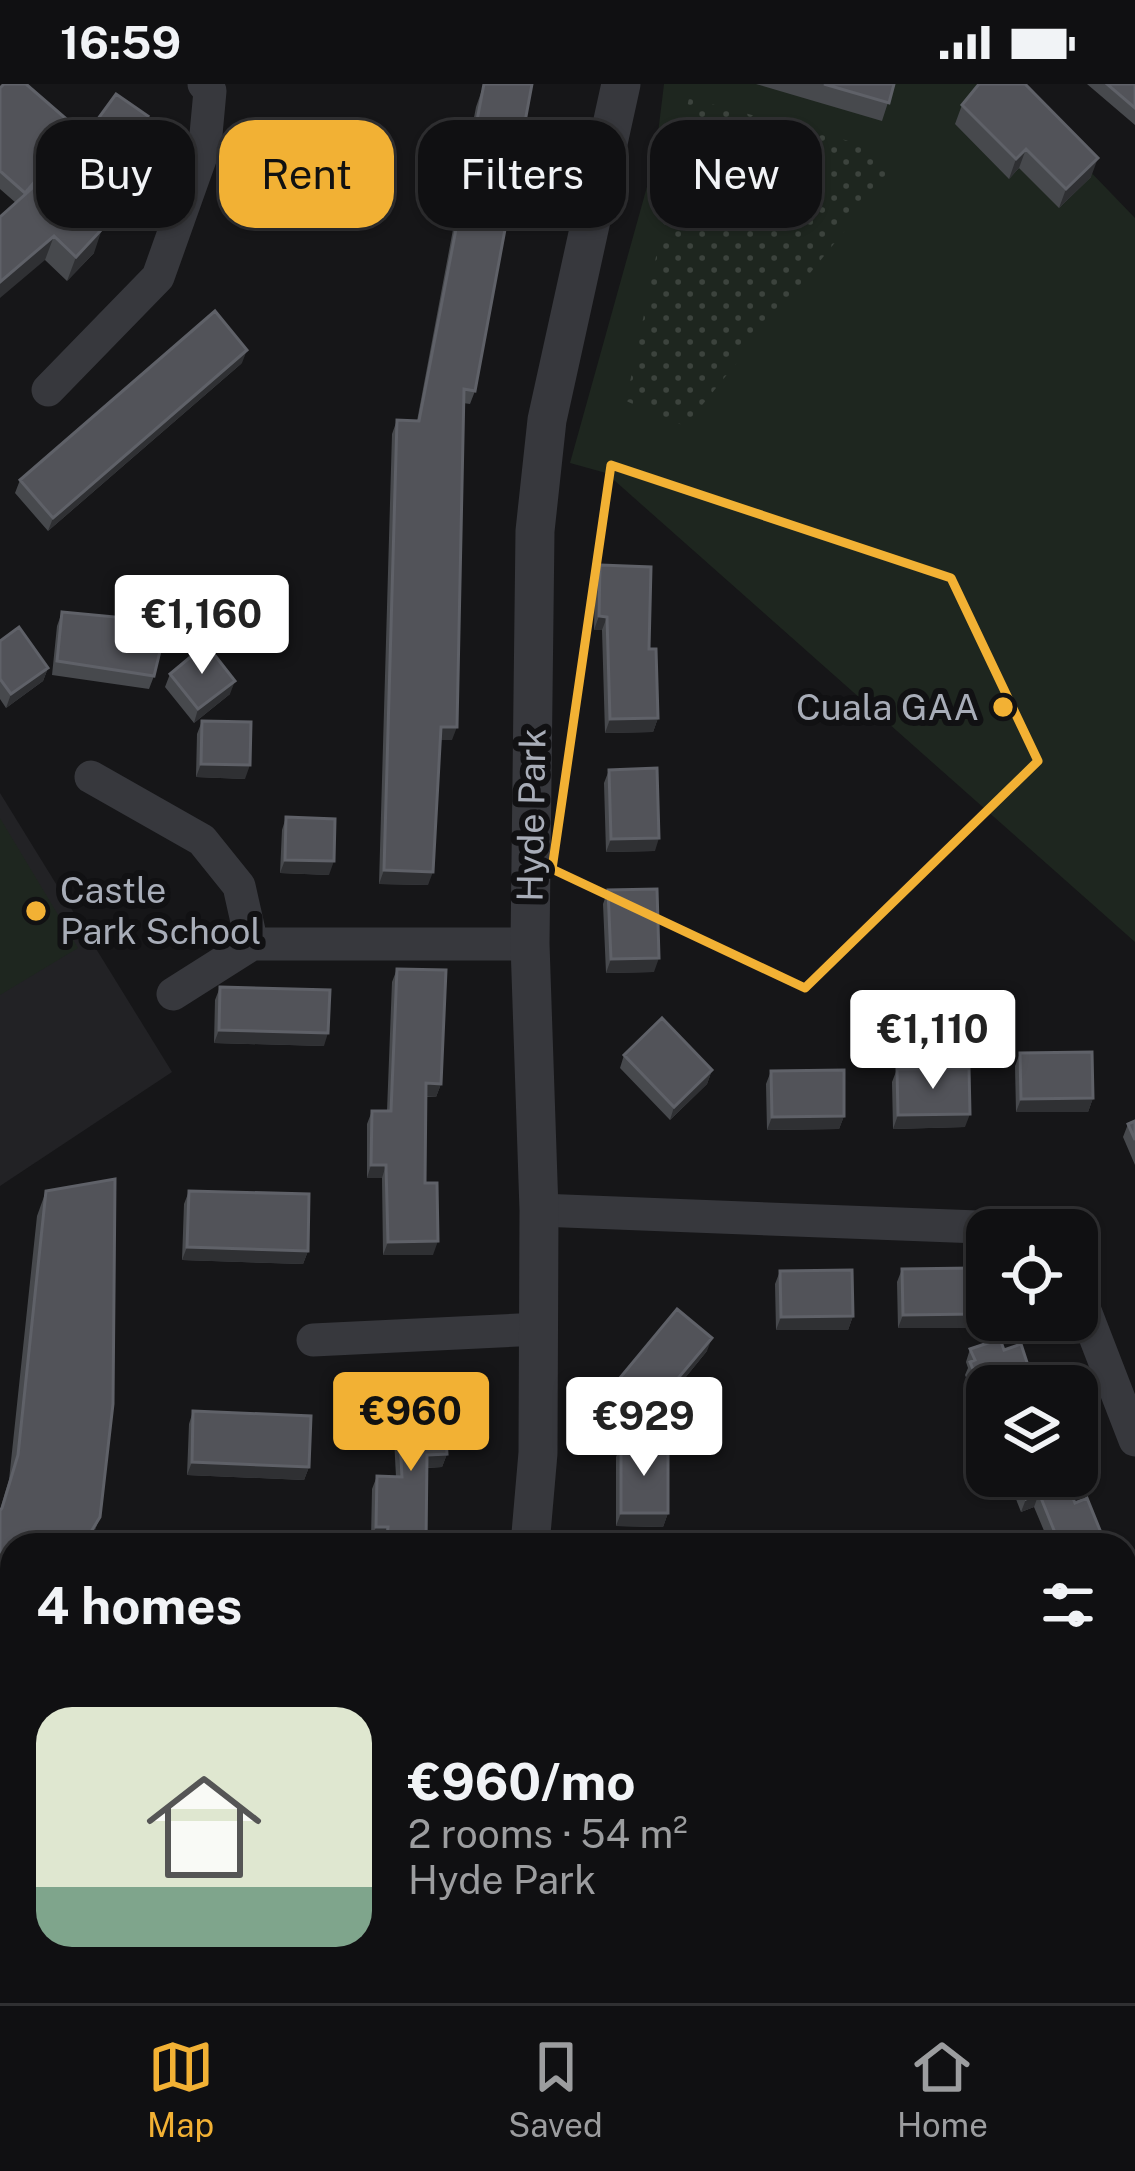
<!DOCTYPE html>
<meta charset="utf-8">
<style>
body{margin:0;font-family:"Public Sans",sans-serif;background:#1e1e20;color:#f1f3f6;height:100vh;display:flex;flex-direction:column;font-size:45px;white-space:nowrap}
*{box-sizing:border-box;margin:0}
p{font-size:39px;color:#9c9d9f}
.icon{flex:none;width:66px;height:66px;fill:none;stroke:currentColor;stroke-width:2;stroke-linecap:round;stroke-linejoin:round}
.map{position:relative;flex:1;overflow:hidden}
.side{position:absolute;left:0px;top:1449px;width:1137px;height:471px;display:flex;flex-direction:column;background:#101012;border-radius:36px 36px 0 0;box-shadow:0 3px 9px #0004,0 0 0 3px #303032}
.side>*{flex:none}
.banner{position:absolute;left:36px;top:36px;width:1065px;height:108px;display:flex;gap:24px}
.fabs{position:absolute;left:966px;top:1125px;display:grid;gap:24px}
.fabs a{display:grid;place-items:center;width:132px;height:132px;border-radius:24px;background:#101012;box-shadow:0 3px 9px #0004,0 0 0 3px #303032;font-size:60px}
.price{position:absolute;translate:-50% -102px;padding:0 27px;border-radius:12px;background:#fff;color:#222;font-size:39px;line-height:78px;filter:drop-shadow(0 3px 6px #0008)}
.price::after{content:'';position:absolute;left:50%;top:72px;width:36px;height:27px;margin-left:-18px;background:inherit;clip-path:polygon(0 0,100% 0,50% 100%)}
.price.current{background:#f2b134;color:#111}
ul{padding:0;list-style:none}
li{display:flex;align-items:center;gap:36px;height:300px;padding:0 36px}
li span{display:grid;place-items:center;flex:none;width:336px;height:240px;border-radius:36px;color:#555}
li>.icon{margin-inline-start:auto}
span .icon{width:144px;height:144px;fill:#fffc;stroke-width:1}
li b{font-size:51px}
h2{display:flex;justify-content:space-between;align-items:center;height:144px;padding:0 36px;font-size:51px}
.tag{padding:0 42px;border-radius:36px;background:#101012;box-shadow:0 3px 9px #0004,0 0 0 3px #303032;font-size:42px;line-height:108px}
.tag.current{background:#f2b134;color:#111}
.status{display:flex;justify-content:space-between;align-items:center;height:84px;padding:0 60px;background:#101012;direction:ltr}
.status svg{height:33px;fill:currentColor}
.menu{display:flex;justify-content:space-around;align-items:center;height:168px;border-top:3px solid #303032;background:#101012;font-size:33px;color:#9c9d9f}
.menu a{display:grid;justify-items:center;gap:6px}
.menu .current{color:#f2b134}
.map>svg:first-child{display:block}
.built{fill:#222225}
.grass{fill:#1e261f}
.park{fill:url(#park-dots)}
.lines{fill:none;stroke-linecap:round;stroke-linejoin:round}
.minor{stroke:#37383d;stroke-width:33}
.tertiary{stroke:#37383d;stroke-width:39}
.wall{fill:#47494d}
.shaded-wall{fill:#2f3033}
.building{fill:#525359;stroke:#5f6168;stroke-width:3}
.marked{fill:none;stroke:#f2b134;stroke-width:9;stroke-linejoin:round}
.poi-dot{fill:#f2b134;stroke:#111113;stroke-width:4.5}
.labels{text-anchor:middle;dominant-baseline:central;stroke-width:12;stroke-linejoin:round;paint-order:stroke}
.poi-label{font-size:36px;fill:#a8adb8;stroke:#111113;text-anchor:end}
.street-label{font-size:36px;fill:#a8adb8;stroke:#111113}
</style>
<div class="status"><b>16:59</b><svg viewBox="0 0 49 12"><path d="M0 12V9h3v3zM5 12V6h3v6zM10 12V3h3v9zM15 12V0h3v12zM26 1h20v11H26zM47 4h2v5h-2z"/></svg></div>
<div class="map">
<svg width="1135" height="1919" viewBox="0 0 1135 1919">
<defs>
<pattern id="park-dots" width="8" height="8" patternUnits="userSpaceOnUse" patternTransform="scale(3)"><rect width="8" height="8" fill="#1e261f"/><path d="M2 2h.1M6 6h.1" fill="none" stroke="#3c433d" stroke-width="1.8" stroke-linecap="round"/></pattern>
</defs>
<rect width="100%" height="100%" fill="#161618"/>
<path class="built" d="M 0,709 L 172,988 L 0,1102 Z"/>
<path class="grass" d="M 664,0 L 1006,0 L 1135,134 L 1135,858 L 606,389 L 570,379 L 655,74 Z
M 0,734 L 78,864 L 0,911 Z"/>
<path class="park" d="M 689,14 L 860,60 L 891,90 L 685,342 L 626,317 Z"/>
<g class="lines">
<path class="minor" d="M 48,306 L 158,193 L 205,61 L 210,7 L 204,0
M 91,693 L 202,756 L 239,802 L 252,860 L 530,860
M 173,910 L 252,860
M 539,1126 L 1054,1146
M 1077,1206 L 1135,1356
M 313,1256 L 539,1245"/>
<path class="tertiary" d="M 530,1461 L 538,1369 L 539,1126 L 530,860 L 535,447 L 547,336 L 621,0
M 462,1919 L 463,1908"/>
</g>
<path class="wall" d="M 484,0 L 475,307 L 470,320 L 463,319 L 452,656 L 441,656 L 428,801 L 379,800 L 392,350 L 397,336 L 417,337 L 476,23 Z
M 756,0 L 894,0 L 882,37 Z
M 1087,0 L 1135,0 L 1135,41 Z
M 0,4 L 74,59 L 46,92 L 94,169 L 67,197 L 45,176 L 16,119 L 0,105 Z
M 962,21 L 1091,93 L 1059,124 L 1019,84 L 1009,95 L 955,40 Z
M 148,32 L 143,45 L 114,86 L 83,64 L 87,50 Z
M 242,279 L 48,447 L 15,409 L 20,396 Z
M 600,481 L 649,565 L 658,634 L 653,648 L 605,649 L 602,546 L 594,546 L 595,494 Z
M 62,528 L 124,534 L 154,592 L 149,605 L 52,591 L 57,542 Z
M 0,557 L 48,584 L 43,597 L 6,624 L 0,615 Z
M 170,590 L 230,610 L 194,639 L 165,603 Z
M 202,637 L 245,695 L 196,693 L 197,650 Z
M 609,686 L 655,767 L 606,768 L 604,699 Z
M 286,733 L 329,791 L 280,789 L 282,746 Z
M 608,806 L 654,888 L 606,889 L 603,820 Z
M 397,885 L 441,1000 L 436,1013 L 426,1013 L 425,1099 L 433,1171 L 383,1171 L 382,1094 L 367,1094 L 367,1040 L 372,1027 L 387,1027 L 392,898 Z
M 220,903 L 324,962 L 214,959 L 215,916 Z
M 1020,969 L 1093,1014 L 1088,1028 L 1016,1028 L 1015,982 Z
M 624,971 L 712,986 L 707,1000 L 670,1036 L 620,984 Z
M 897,985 L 965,1043 L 893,1045 L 892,998 Z
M 771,987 L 844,1032 L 839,1045 L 767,1046 L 766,1000 Z
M 1135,1037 L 1135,1081 L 1123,1053 L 1128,1040 Z
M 46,1107 L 100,1433 L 89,1461 L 12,1461 L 12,1581 L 0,1594 L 0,1426 L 9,1396 L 37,1132 Z
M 189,1107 L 308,1167 L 303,1180 L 182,1176 L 184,1120 Z
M 902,1185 L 969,1244 L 898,1244 L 897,1198 Z
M 780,1187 L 853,1232 L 848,1246 L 776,1246 L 775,1200 Z
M 970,1265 L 1004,1266 L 987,1302 L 987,1344 L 965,1291 L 968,1284 L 966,1278 Z
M 707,1267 L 649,1338 L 614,1308 L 619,1295 Z
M 398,1321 L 447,1370 L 442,1383 L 427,1384 L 426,1461 L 382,1461 L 383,1457 L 371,1456 L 372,1405 L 377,1392 L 396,1393 L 393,1334 Z
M 193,1327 L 309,1383 L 304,1396 L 187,1391 L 189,1340 Z
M 621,1360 L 668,1429 L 663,1443 L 616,1442 L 616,1373 Z
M 1007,1392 L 1064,1392 L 1075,1419 L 1106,1461 L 1050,1461 L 1034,1423 L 1021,1428 Z
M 0,1606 L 12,1613 L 12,1674 L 0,1640 Z
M 805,1908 L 849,1908 L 852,1919 L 809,1919 Z"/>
<path class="shaded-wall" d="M 148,32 L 143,45 L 114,86 L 119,73 Z
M 79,46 L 74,59 L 20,122 L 25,109 Z
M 1026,65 L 1019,84 L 1009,95 L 1016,75 Z
M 1098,74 L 1091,93 L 1059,124 L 1066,105 Z
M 102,145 L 94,169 L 67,197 L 76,173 Z
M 54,152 L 45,176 L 0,214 L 0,198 Z
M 247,266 L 242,279 L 48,447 L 53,434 Z
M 599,532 L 607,533 L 602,546 L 594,546 Z
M 48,584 L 43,597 L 6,624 L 11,610 Z
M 235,597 L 230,610 L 194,639 L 198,625 Z
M 658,634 L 653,648 L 605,649 L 610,635 Z
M 441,643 L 457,643 L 452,656 L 437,656 Z
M 201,680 L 250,681 L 245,695 L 196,693 Z
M 659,754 L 655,767 L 606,768 L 611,755 Z
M 285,776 L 334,777 L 329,791 L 280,789 Z
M 384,786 L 433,788 L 428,801 L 379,800 Z
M 659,874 L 654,888 L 606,889 L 611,875 Z
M 219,946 L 328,949 L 324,962 L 214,959 Z
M 712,986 L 707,1000 L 670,1036 L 674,1023 Z
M 426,999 L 441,1000 L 436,1013 L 421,1012 Z
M 1093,1014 L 1088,1028 L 1016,1028 L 1021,1015 Z
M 970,1030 L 965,1043 L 893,1045 L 898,1031 Z
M 844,1032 L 839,1045 L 767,1046 L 772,1033 Z
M 371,1081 L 386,1081 L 382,1094 L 367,1094 Z
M 438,1157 L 433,1171 L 383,1171 L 388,1158 Z
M 187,1163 L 308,1167 L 303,1180 L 182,1176 Z
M 974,1230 L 969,1244 L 898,1244 L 903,1231 Z
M 853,1232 L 848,1246 L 776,1246 L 781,1233 Z
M 712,1254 L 707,1267 L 649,1338 L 653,1324 Z
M 447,1370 L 442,1383 L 422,1384 L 427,1371 Z
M 192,1378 L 309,1383 L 304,1396 L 187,1391 Z
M 1039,1409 L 1034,1423 L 1021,1428 L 1026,1415 Z
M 621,1429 L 668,1429 L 663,1443 L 616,1442 Z
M 100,1433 L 89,1461 L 83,1461 Z
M 376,1443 L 388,1443 L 383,1457 L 371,1456 Z
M 12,1566 L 12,1581 L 0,1594 L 0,1579 Z
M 1135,1622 L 1135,1634 L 1125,1638 L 1128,1625 Z
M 1135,1874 L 1135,1886 L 1125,1889 L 1125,1877 Z
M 1024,1908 L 1063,1908 L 1027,1919 L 988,1919 Z"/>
<path class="building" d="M 4,0 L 26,0 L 79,46 L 25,109 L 0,87 L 0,4 Z
M 484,0 L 532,0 L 475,307 L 464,305 L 457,643 L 441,643 L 433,788 L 384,786 L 397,336 L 419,337 Z
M 824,0 L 894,0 L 889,19 Z
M 979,0 L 1025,0 L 1098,74 L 1066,105 L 1026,65 L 1016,75 L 962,21 Z
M 1107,0 L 1135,0 L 1135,24 Z
M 116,10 L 148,32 L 119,73 L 87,50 Z
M 47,91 L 102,145 L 76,173 L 54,152 L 0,198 L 0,133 Z
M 215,227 L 247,266 L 53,434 L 20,396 Z
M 600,481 L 651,483 L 649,565 L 656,565 L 658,634 L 610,635 L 607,533 L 599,532 Z
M 62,528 L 125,534 L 126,529 L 167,538 L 154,592 L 57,577 Z
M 19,543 L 48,584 L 11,610 L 0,595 L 0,557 Z
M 206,560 L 235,597 L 198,625 L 170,590 Z
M 202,637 L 251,638 L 250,681 L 201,680 Z
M 657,684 L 659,754 L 611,755 L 609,686 Z
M 286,733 L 335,735 L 334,777 L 285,776 Z
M 657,805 L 659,874 L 611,875 L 608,806 Z
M 397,885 L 446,886 L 441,1000 L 426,999 L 425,1099 L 437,1099 L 438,1157 L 388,1158 L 386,1081 L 371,1081 L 372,1027 L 391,1027 Z
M 220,903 L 330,906 L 328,949 L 219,946 Z
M 662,934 L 712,986 L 674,1023 L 624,971 Z
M 1092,968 L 1093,1014 L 1021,1015 L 1020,969 Z
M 969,984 L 970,1030 L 898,1031 L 897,985 Z
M 844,986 L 844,1032 L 772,1033 L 771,987 Z
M 1135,1037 L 1135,1056 L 1128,1040 Z
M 115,1095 L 113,1320 L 100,1433 L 83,1461 L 12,1461 L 12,1566 L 0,1579 L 0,1427 L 2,1424 L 18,1371 L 46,1107 Z
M 189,1107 L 309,1110 L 308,1167 L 187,1163 Z
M 973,1184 L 974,1230 L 903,1231 L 902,1185 Z
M 852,1186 L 853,1232 L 781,1233 L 780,1187 Z
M 677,1225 L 712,1254 L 653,1324 L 619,1295 Z
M 1000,1255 L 1004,1266 L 1021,1260 L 1034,1300 L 1026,1302 L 987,1302 L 987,1319 L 970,1278 L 975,1276 L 970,1265 Z
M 444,1318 L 447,1370 L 427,1371 L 426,1461 L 386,1461 L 388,1443 L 376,1443 L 377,1392 L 402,1393 L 398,1321 Z
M 193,1327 L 311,1332 L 309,1383 L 192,1378 Z
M 621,1360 L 668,1361 L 668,1429 L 621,1429 Z
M 1017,1392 L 1064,1392 L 1075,1419 L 1087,1414 L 1106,1461 L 1060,1461 L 1039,1409 L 1026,1415 Z
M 1135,1536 L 1135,1622 L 1128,1625 L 1125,1618 L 1125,1541 Z
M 0,1606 L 12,1613 L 12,1647 L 0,1613 Z
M 1125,1831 L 1126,1833 L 1135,1831 L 1135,1874 L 1125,1877 Z
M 20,1908 L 158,1908 L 160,1916 L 147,1919 L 0,1919 L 0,1913 Z
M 323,1908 L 365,1908 L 364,1919 L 322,1919 Z
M 753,1908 L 756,1919 L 719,1919 Z
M 814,1908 L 849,1908 L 852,1919 L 818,1919 Z
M 890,1908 L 1024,1908 L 988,1919 L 854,1919 Z"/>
<path class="marked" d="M 611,381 L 951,494 L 1038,677 L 805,904 L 552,785 Z"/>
<g class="poi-dot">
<circle cx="1003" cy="623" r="12"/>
<circle cx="36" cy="827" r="12"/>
</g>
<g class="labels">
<g class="poi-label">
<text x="979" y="623">Cuala GAA</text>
<text x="60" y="806" text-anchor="start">Castle<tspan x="60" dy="41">Park School</tspan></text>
</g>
<g class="street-label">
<text transform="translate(531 731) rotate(-89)">Hyde Park</text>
</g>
</g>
</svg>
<div class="fabs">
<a><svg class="icon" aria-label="locate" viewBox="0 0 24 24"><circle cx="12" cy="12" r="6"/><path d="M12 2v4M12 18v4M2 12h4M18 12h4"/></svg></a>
<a><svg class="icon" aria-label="layers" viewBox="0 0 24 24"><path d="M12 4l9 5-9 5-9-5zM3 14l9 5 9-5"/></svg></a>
</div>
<b class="price" style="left:202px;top:593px">€1,160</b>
<b class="price" style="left:933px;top:1008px">€1,110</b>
<b class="price current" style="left:411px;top:1390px">€960</b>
<b class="price" style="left:644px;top:1395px">€929</b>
<div class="banner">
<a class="tag">Buy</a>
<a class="tag current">Rent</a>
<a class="tag">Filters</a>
<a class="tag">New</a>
</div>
<section class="side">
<h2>4 homes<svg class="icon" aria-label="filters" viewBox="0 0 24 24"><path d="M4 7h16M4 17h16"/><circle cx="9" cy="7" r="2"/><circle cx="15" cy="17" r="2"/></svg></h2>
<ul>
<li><span style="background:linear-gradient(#dfe7d0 75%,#7fa58c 0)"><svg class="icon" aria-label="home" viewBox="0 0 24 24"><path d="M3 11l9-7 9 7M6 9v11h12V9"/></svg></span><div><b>€960/mo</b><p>2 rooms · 54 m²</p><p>Hyde Park</p></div></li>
</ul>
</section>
</div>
<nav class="menu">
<a class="current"><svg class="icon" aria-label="map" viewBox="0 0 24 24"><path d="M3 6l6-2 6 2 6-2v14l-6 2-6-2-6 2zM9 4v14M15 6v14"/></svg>Map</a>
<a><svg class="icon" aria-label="saved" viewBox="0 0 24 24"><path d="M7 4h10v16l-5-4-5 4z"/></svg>Saved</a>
<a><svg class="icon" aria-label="home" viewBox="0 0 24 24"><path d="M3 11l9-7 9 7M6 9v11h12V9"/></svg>Home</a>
</nav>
